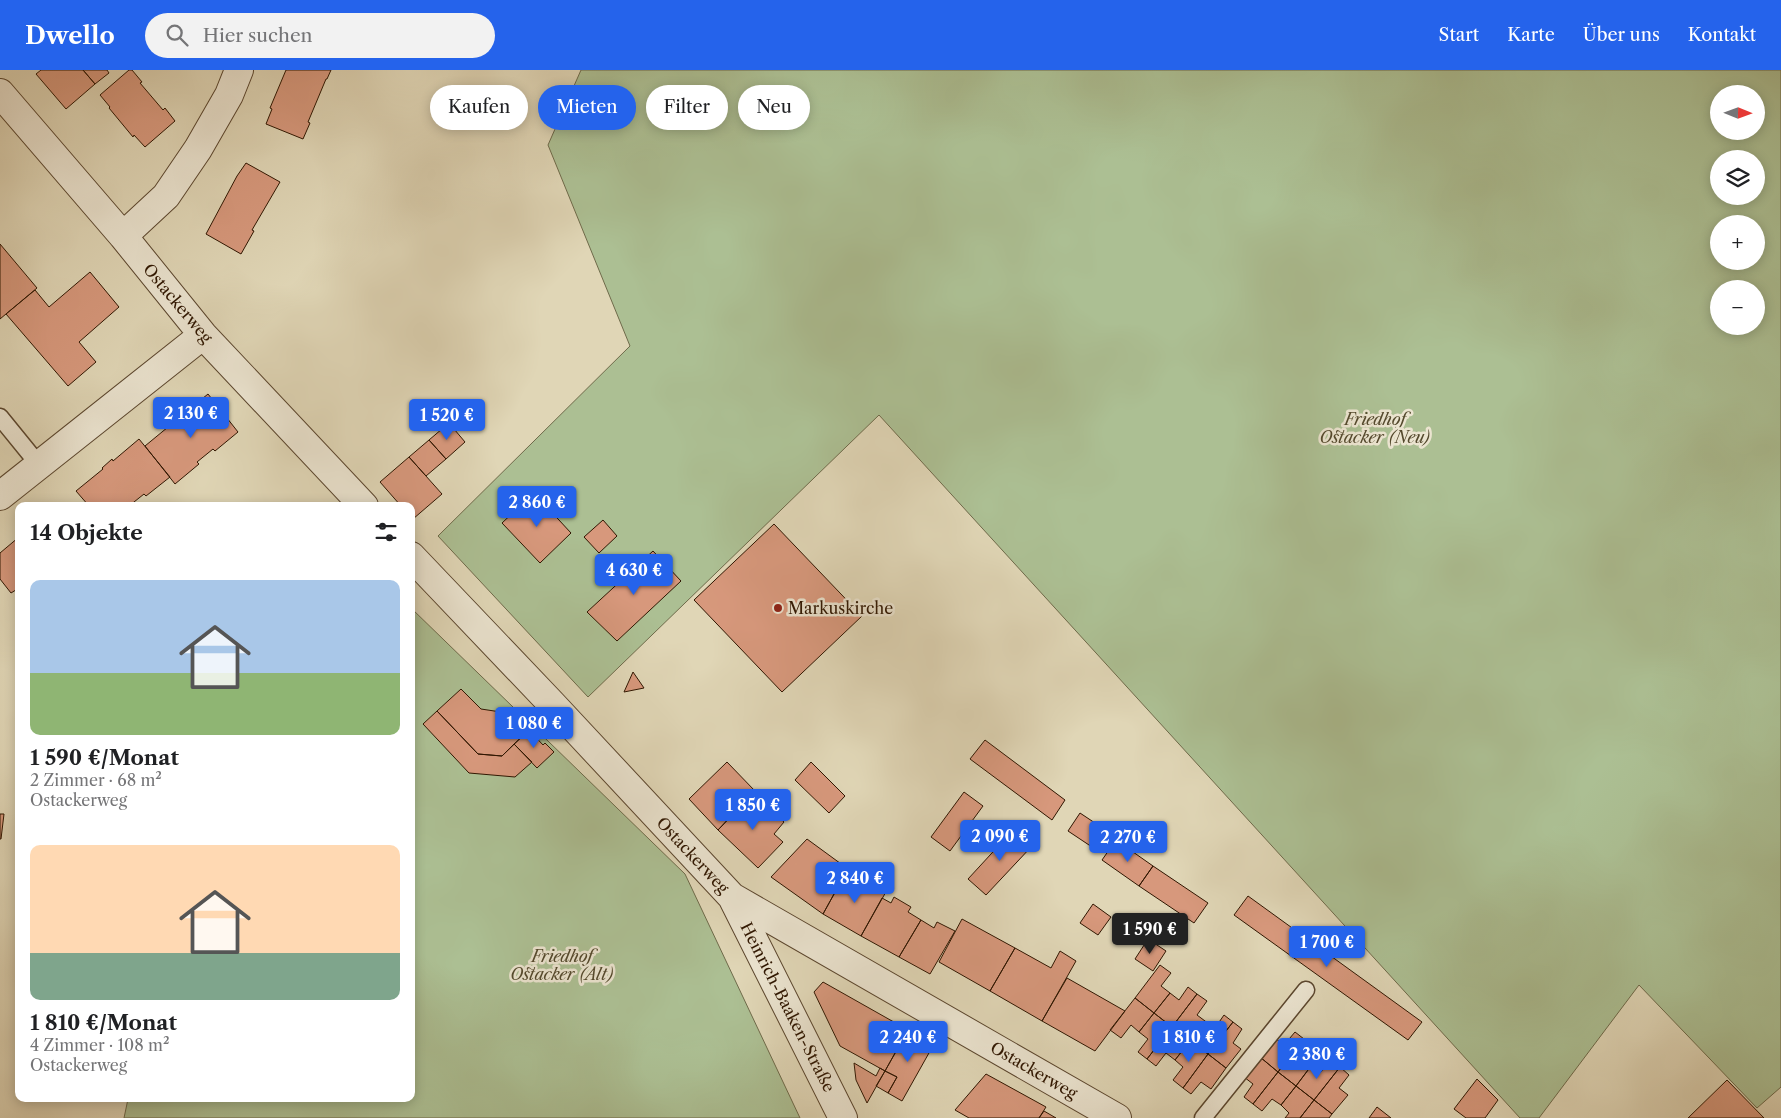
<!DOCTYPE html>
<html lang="de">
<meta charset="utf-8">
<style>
body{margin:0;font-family:"Libre Caslon Text",serif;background:#f2f2f2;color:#202124;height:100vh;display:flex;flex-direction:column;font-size:19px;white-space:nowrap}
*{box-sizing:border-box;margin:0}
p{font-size:16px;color:#757577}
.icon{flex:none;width:28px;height:28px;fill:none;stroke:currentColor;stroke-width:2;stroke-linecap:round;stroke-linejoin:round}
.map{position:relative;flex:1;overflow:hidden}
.panel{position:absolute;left:15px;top:432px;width:400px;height:600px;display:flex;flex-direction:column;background:#fff;border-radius:10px;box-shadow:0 2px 12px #0003}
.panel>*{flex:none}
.top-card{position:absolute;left:430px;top:15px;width:475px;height:45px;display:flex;gap:10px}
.needle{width:32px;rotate:91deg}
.fabs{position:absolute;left:1710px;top:15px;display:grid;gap:10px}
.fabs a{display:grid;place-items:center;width:55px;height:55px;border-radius:50%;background:#fff;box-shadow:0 2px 12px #0003;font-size:25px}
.price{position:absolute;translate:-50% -42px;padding:0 11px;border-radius:5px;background:#2563eb;color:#fff;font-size:16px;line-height:32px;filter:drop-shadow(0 1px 2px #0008)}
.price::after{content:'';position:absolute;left:50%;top:30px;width:15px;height:11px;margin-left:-8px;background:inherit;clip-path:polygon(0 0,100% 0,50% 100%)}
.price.active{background:#222;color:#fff}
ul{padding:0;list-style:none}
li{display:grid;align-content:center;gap:10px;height:265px;padding:0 15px}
li span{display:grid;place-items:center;height:155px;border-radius:10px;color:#555}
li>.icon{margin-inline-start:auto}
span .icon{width:90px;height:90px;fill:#fffc;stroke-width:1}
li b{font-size:21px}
h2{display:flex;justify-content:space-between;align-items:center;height:60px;padding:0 15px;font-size:21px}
.chip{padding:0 18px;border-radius:22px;background:#fff;box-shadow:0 2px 12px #0003;font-size:18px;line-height:45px}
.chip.active{background:#2563eb;color:#fff}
header{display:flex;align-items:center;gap:30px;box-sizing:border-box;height:70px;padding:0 25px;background:#2563eb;color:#fff}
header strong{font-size:24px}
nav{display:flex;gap:28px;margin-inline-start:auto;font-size:18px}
.search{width:350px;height:45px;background:#f2f2f2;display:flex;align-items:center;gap:12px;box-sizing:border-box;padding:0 18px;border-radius:28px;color:#757577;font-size:19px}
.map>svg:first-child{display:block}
.green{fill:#acbf93;stroke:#6e6a4a;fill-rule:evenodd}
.building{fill:#d7987c;stroke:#2f1601}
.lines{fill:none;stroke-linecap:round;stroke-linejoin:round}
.service-casing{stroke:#5b462e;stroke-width:19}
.minor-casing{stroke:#5b462e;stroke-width:30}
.service{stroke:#ebe4d0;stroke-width:16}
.minor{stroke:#ebe4d0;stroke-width:28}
.poi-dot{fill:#8f2418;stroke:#ebe4d0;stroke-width:2}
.labels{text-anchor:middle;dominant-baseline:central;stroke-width:5;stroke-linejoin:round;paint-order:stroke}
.street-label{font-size:16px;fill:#2f1601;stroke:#ebe4d0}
.park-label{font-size:16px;font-style:italic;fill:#54492d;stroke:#ebe4d0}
.poi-label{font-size:16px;fill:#2f1601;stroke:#ebe4d0;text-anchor:start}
</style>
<header>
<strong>Dwello</strong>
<div class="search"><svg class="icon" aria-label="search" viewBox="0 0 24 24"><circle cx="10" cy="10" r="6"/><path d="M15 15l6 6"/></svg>Hier suchen</div>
<nav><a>Start</a><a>Karte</a><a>Über uns</a><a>Kontakt</a></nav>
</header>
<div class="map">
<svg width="1781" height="1048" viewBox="0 0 1781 1048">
<rect width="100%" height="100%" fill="#e0d6b6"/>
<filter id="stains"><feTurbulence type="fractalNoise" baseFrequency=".004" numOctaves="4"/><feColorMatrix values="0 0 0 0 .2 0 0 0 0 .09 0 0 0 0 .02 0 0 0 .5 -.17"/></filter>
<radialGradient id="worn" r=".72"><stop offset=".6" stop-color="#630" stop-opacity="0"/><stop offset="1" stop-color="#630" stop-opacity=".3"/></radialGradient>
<path class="green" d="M 581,0 L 1781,0 L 1781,1017 L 1757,1038 L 1639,915 L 1539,1048 L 1520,1048 L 879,345 L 588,627 L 438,466 L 630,276 L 548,75 ZM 1719,24 L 1756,24 L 1756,61 L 1719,61 ZM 1719,89 L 1756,89 L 1756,126 L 1719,126 ZM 1719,154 L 1756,154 L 1756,191 L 1719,191 ZM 1719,219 L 1756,219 L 1756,256 L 1719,256 Z
M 411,538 L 685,804 L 800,1048 L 124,1048 L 128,1029 L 411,1029 Z"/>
<path class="building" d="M 41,0 L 83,0 L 95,14 L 66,39 L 36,4 Z
M 83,0 L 107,0 L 109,3 L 95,14 Z
M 129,0 L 132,0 L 142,12 L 140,13 L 163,40 L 165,38 L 175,51 L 145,77 L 134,65 L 133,67 L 109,38 L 110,37 L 100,25 Z
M 286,0 L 331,0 L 327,9 L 326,9 L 308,52 L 310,53 L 303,69 L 266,54 L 272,39 L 270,38 Z
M 246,93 L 280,112 L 252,160 L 254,161 L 241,184 L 206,164 L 237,106 Z
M 0,174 L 37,218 L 0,249 Z
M 90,202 L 119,237 L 79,272 L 96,292 L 68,316 L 6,244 L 35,220 L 49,237 Z
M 208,324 L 238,362 L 215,381 L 213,379 L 197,392 L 199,394 L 175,414 L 145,376 Z
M 449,353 L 465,372 L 446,389 L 429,370 Z
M 139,369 L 170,407 L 146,426 L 144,424 L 129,436 L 89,436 L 76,421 L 103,399 L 102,398 L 112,389 L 113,391 Z
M 429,370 L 446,389 L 426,406 L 409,387 Z
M 409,387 L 442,424 L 413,449 L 411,448 L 411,436 L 401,436 L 380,412 Z
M 534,423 L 571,463 L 540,493 L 502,453 Z
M 603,450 L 617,466 L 599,483 L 584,467 Z
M 774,454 L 862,546 L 782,622 L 694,530 Z
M 19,467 L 19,518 L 11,523 L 0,509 L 0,483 Z
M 653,481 L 681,511 L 617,571 L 587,542 Z
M 633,602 L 644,618 L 624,622 Z
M 461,619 L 481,639 L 514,644 L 529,660 L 502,686 L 478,684 L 437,641 Z
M 437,641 L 478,684 L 502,686 L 514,674 L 532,692 L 515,707 L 469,703 L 423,654 Z
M 529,660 L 543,675 L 545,673 L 554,682 L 537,698 L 514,674 Z
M 985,670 L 1065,730 L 1052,750 L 970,689 Z
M 727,692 L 755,721 L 718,760 L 689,729 Z
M 811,692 L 845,726 L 829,743 L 795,710 Z
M 964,722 L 983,736 L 950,781 L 931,767 Z
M 752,724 L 760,733 L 760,738 L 766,743 L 770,739 L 784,752 L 774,764 L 783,772 L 758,798 L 718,760 Z
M 1080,743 L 1110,763 L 1098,781 L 1068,761 Z
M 0,744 L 4,744 L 1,769 L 0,769 Z
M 1014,759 L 1032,776 L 986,825 L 968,809 Z
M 807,769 L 848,799 L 823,844 L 771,807 Z
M 1116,770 L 1153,796 L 1139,816 L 1102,790 Z
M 1153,796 L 1208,833 L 1194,853 L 1139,816 Z
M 845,804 L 867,817 L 871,811 L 887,820 L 861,866 L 823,844 Z
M 1248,826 L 1422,952 L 1408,970 L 1234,845 Z
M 894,827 L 911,837 L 908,842 L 921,850 L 899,887 L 861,866 L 882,828 L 891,833 Z
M 1093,834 L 1111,847 L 1098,865 L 1080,853 Z
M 962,849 L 1015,878 L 990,921 L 939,892 Z
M 921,850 L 934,858 L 937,852 L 955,861 L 930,904 L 899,887 Z
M 1148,869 L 1166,881 L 1153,901 L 1135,889 Z
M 1015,878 L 1051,898 L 1060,881 L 1076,891 L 1042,951 L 990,921 Z
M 1160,895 L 1171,903 L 1161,916 L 1170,923 L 1154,943 L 1135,928 Z
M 1067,908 L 1125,941 L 1095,981 L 1042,951 Z
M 823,912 L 908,960 L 885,1001 L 840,976 L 814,922 Z
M 1188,917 L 1197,924 L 1172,957 L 1154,943 L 1170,923 L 1179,930 Z
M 1197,924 L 1207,931 L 1197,945 L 1205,951 L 1190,971 L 1172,957 Z
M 1135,928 L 1154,943 L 1139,962 L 1131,955 L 1121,968 L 1110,960 Z
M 1154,943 L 1172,957 L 1147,989 L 1138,982 L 1148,969 L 1139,962 Z
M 1224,945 L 1233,952 L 1208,984 L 1190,971 L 1205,951 L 1215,958 Z
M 1233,952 L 1242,959 L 1233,973 L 1241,979 L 1226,998 L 1208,984 Z
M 1172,957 L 1190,971 L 1175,990 L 1166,983 L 1156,996 L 1147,989 Z
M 908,960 L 934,974 L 902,1031 L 888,1023 L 897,1007 L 885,1001 Z
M 1295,962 L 1304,969 L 1278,1002 L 1260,987 L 1275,968 L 1284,975 Z
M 1304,969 L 1313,976 L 1303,990 L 1311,996 L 1296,1016 L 1278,1002 Z
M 1190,971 L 1208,984 L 1183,1018 L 1173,1010 L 1183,997 L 1175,990 Z
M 1208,984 L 1226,998 L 1211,1019 L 1201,1012 L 1191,1024 L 1183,1018 Z
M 1260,987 L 1278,1002 L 1253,1034 L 1244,1027 L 1253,1014 L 1244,1007 Z
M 1331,990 L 1340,997 L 1314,1030 L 1296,1016 L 1311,996 L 1320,1003 Z
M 854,993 L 876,1006 L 880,998 L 885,1001 L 867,1033 L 856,1010 Z
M 1340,997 L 1349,1005 L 1339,1018 L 1348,1025 L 1332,1044 L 1314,1030 Z
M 885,1001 L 897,1007 L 888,1023 L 876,1016 Z
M 1278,1002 L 1296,1016 L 1281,1035 L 1272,1029 L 1262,1041 L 1253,1034 Z
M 986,1004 L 1046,1037 L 1039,1048 L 969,1048 L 955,1040 Z
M 1477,1009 L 1498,1030 L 1485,1048 L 1466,1048 L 1454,1039 Z
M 1727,1010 L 1764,1048 L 1688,1048 Z
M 1296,1016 L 1314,1030 L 1300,1048 L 1285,1048 L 1289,1043 L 1281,1035 Z
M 1314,1030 L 1332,1044 L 1329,1048 L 1300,1048 Z
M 1377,1037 L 1391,1048 L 1369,1048 Z
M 1044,1041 L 1056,1048 L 1039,1048 Z"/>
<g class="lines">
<g class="service-casing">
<path id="service" d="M 0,347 L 39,395
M 1203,1048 L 1306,920"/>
</g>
<g class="minor-casing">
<path id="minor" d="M 0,23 L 123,166 L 203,265 L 364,436
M 123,166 L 166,126 L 198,79 L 229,25 L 239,0
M 0,426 L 203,265
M 411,486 L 552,634 L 732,827 L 1117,1048
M 732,827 L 843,1048"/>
</g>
<use href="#service" class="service"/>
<use href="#minor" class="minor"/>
</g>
<circle class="poi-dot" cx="778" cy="538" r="5"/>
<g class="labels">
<g class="street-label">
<text transform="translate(178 233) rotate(50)">Ostackerweg</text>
<text transform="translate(693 785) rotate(47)">Ostackerweg</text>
<text transform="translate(788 937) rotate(63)">Heinrich-Baaken-Straße</text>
<text transform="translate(1034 1000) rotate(30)">Ostackerweg</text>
</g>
<g class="park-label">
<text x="1375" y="349">Friedhof<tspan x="1375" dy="18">Ostacker (Neu)</tspan></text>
<text x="562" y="886">Friedhof<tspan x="562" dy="18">Ostacker (Alt)</tspan></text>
</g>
<g class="poi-label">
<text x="788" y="538">Markuskirche</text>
</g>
</g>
<rect width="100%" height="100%" filter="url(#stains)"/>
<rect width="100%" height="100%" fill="url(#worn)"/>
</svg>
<div class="fabs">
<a><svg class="needle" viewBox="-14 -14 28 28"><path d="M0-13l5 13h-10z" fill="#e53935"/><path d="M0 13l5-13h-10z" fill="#757577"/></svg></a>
<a><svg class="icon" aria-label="layers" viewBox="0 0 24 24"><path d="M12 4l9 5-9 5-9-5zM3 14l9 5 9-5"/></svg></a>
<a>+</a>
<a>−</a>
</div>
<b class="price" style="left:191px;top:369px">2 130 €</b>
<b class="price" style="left:447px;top:371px">1 520 €</b>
<b class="price" style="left:537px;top:458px">2 860 €</b>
<b class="price" style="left:634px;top:526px">4 630 €</b>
<b class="price" style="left:534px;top:679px">1 080 €</b>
<b class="price" style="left:753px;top:761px">1 850 €</b>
<b class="price" style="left:1000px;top:792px">2 090 €</b>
<b class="price" style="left:1128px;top:793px">2 270 €</b>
<b class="price" style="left:855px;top:834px">2 840 €</b>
<b class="price active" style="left:1150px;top:885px">1 590 €</b>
<b class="price" style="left:1327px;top:898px">1 700 €</b>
<b class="price" style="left:908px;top:993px">2 240 €</b>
<b class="price" style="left:1189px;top:993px">1 810 €</b>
<b class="price" style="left:1317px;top:1010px">2 380 €</b>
<div class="top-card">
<a class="chip">Kaufen</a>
<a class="chip active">Mieten</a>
<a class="chip">Filter</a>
<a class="chip">Neu</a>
</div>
<section class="panel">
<h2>14 Objekte<svg class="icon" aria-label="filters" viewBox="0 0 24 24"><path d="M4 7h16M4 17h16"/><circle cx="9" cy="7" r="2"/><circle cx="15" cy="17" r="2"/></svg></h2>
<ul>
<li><span style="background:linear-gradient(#a9c7e8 60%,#8fb573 0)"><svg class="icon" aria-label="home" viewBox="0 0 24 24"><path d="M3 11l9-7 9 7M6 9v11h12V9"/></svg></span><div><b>1 590 €/Monat</b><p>2 Zimmer · 68 m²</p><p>Ostackerweg</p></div></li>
<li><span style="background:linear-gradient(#ffd9b3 70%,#7fa58c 0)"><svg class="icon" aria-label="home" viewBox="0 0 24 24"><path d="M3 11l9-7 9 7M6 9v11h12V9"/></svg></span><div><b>1 810 €/Monat</b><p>4 Zimmer · 108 m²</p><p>Ostackerweg</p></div></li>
</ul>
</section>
</div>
